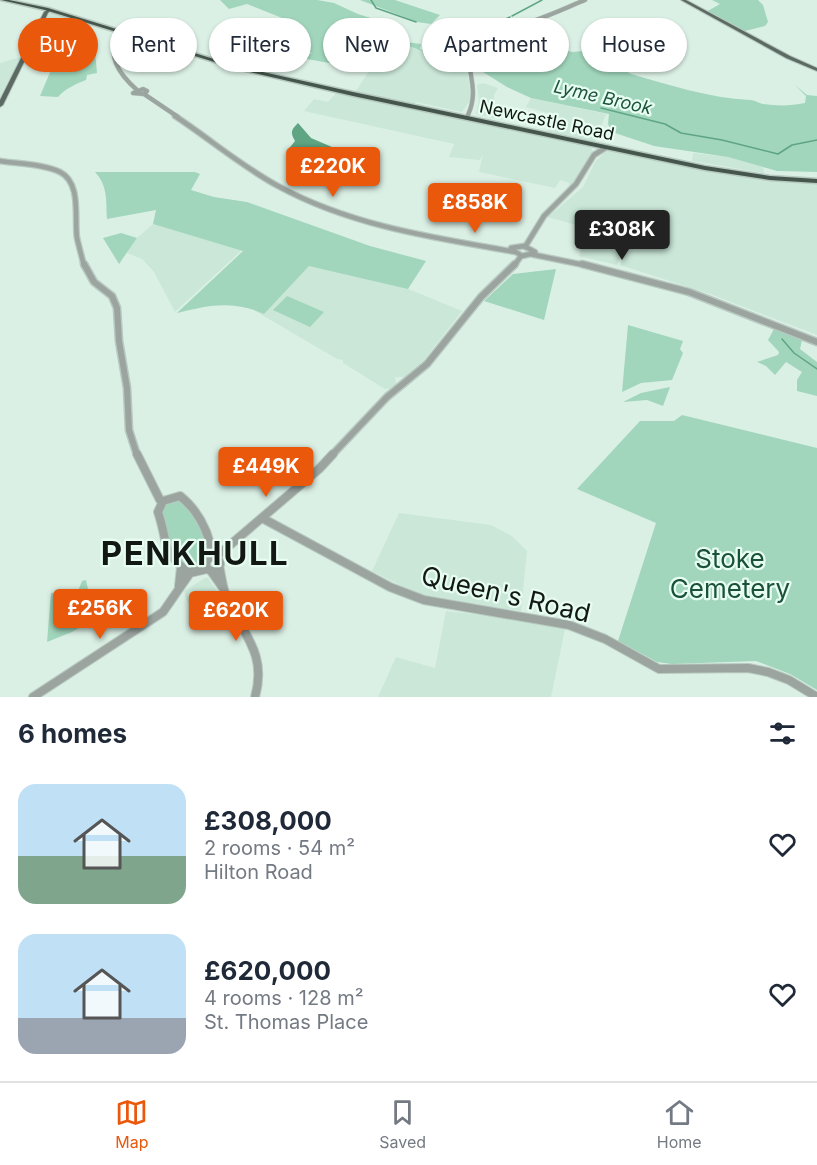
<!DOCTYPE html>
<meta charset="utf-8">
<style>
body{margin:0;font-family:Inter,sans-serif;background:#f2f2f3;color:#1f2937;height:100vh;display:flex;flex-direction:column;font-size:22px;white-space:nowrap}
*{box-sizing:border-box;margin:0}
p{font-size:20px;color:#747a83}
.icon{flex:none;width:33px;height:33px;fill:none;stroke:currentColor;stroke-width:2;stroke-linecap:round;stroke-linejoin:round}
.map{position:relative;height:697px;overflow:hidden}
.sheet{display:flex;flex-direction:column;background:#fff;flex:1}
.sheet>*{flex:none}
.hud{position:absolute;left:18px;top:18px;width:782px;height:54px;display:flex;gap:12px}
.price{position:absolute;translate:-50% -51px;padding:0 14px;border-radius:6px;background:#ea580c;color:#fff;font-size:20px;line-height:39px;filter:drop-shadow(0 2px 3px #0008)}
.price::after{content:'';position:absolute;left:50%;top:36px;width:18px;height:14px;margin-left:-9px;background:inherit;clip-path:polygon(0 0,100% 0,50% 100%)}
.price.selected{background:#222;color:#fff}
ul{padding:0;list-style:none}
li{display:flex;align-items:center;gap:18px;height:150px;padding:0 18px}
li span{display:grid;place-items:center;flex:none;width:168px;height:120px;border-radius:18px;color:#555}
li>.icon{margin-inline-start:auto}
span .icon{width:72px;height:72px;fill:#fffc;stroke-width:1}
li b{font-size:26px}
h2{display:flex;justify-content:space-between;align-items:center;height:72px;padding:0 18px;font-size:26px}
.tag{padding:0 21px;border-radius:27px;background:#fff;box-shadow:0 2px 4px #0004;font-size:21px;line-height:54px}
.tag.selected{background:#ea580c;color:#fff}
.tab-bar{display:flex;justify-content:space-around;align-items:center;height:84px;border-top:2px solid #e0e1e3;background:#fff;font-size:16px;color:#747a83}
.tab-bar a{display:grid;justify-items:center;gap:3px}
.tab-bar .selected{color:#ea580c}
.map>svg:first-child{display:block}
.built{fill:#cae7d8}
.green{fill:#a1d6bc;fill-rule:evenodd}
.water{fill:#5fa584}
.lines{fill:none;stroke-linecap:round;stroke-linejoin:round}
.stream{stroke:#5fa584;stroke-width:1.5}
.minor-far3-casing{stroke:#b7c9c0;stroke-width:5}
.minor-far2-casing{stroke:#b7c9c0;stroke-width:7}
.minor-far1-casing{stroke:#b7c9c0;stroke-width:9}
.minor-casing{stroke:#b7c9c0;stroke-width:10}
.major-casing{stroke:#b7c9c0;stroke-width:2}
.highway-casing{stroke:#b7c9c0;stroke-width:3}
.minor-far3{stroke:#9ca4a0;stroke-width:4}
.minor-far2{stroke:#9ca4a0;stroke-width:4.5}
.minor-far1{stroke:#9ca4a0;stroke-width:6}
.minor{stroke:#9ca4a0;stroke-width:8}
.major{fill:#5b6b63;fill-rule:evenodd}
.highway{fill:#45564d;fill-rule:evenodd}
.labels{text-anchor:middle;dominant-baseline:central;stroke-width:4.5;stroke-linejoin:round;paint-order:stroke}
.far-water-label{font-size:18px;font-style:italic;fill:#1c533d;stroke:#e8fdf2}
.far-street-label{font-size:18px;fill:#121915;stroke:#e8fdf2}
.near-park-label{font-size:26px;fill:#1a513a;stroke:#e8fdf2}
.near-street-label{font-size:26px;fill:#121915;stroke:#e8fdf2}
.near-district-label{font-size:33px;font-weight:bold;letter-spacing:1.5px;fill:#121915;stroke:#e8fdf2}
</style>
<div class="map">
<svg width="817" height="697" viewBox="0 0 817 697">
<rect width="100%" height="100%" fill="#dbf0e5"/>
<path class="built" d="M 51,12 L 87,24 L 77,29 L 89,35 L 44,49 L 37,43 L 45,38 L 53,25 L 63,20 L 45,17 Z
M 407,45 L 422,51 L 451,52 L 466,61 L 471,99 L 462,112 L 416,102 L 412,108 L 490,123 L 489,127 L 492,125 L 590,147 L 593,151 L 585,166 L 570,187 L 569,183 L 560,180 L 555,188 L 479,172 L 483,154 L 480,160 L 449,157 L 454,144 L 304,111 L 314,99 L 328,102 L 339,90 L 354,94 L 377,59 L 384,53 L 389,53 Z
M 23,56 L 9,79 L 0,97 L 0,63 Z
M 483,83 L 498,88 L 494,95 L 496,119 L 476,114 L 479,100 L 477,85 Z
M 531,98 L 606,114 L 595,142 L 547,131 L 548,128 L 541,126 L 548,113 L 526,107 Z
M 607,150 L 699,169 L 817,182 L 817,335 L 710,294 L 620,265 L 627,242 L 617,265 L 579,256 L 586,228 L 548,217 L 583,187 L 595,162 Z
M 693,153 L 728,157 L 763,167 L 764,173 L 692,161 Z
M 153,224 L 242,250 L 175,312 L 154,272 L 142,259 L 127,253 L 137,238 Z
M 244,251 L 401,286 L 462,311 L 424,360 L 404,377 L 395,377 L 396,384 L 391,388 L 385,389 L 343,363 L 343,360 L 337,359 L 250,308 L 218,304 L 177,313 Z
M 399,513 L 491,525 L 512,536 L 527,551 L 521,611 L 448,602 L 416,593 L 372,571 Z
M 205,578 L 208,578 L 215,588 L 228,609 L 214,620 L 203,625 L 186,599 L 184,591 Z
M 446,611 L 509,618 L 565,629 L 551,697 L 378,697 L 396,657 L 435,668 Z"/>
<path class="green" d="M 220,0 L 317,0 L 334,3 L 358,14 L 387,23 L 385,27 L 378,29 L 398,34 L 400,39 L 397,41 L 421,44 L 420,49 L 423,50 L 452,50 L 466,59 L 468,71 L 462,70 L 465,69 L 464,60 L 451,52 L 422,51 L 407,45 L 389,53 L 384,53 L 377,59 L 355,61 L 369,62 L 363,69 L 301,58 L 312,53 L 297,47 L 305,42 L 287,35 L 302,26 L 247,4 L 229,9 ZM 355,41 L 361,46 L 363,51 L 360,54 L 340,55 L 333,50 L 346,42 Z
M 360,0 L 395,0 L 440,15 L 431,24 L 417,22 Z
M 712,0 L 758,0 L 763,5 L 768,22 L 765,26 L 741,32 L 706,12 L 720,4 Z
M 517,26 L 525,36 L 550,48 L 573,52 L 593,50 L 622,62 L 619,67 L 631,74 C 670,85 709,98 750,100 C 755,100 758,103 763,104 C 778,106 790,106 805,103 L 806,96 L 795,85 L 807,95 L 817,96 L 817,172 L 777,171 L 728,157 L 654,146 L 612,132 L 608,124 L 609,114 L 531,98 L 507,87 L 475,67 L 473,43 C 481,27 501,28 517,26 Z
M 98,43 L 95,51 L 97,73 L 87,75 L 86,80 C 76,84 66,88 58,97 L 40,96 L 51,70 L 40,70 L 43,61 Z
M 95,172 L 195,172 L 200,174 L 191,190 L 214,197 L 247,202 L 370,246 L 426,261 L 408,289 L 309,266 L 264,314 C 235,300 207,305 177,313 L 243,251 L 153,224 L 156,210 L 107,219 C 106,201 108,186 95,172 Z
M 121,233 L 137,238 L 119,264 L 103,238 Z
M 556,269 L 544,320 L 484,301 L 513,274 Z
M 287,296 L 324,312 L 310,327 L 273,310 Z
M 628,325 L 683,341 L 680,349 L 683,353 L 672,380 L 641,383 L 622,392 Z
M 774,329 L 802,340 L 800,349 L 817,362 L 817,396 L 797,391 L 797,380 L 802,372 L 786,362 L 775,375 L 766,366 L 757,362 L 778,355 L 779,352 L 768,340 Z
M 670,387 L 663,406 L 647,400 L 623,402 L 641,393 Z
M 682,415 L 817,448 L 817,690 L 790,674 L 756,661 L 672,664 L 657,662 L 618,641 L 656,523 L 577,489 L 640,421 L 674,421 Z
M 177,500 C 187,503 191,511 197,520 C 209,539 219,560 186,565 L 175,557 L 161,513 L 166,503 Z
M 86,580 L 91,602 L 99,616 L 72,632 L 47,642 L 51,593 L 78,591 L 82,581 Z"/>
<path class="water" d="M 298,123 L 311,138 L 339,150 L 329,155 L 314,151 L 287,151 L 295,141 C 290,132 291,130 298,123 Z"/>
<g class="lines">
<path class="stream" d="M 371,0 L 376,8 L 416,22
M 512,16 L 542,0
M 497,23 L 510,17
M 601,108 L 665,124 L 681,133 L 722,140 L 778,154 L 792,145 L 817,140
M 782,339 L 794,353 L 817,369"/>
<g class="minor-far3-casing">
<path id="minor-far3" d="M 122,33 C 103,53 120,75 137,90
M 143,89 L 147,91 L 144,94 L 133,93 Z
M 144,94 L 178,117
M 468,115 C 480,89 466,72 469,47 C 472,20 515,26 533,21 C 551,15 568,7 585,0"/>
</g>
<g class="minor-far2-casing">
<path id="minor-far2" d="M 175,116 C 210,139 241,166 278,186 C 351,226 435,238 516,252 L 522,256 L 530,254 L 589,266
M 0,161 C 19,164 43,164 60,172 C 82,183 74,219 77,238 C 79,247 82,257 84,266
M 525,247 L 544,216 L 576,184 L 594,155 L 605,148
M 511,248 L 524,246 L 535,252
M 514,266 L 521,256"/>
</g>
<g class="minor-far1-casing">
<path id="minor-far1" d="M 84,264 L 94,282 L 112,296 L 117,308 L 119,341 L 127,388 L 129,430 L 137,455
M 582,264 L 689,292 L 817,342
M 332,455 L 387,397 L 427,364 L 481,297 L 515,264"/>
</g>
<g class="minor-casing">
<path id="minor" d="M 137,454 L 160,500 L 163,501
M 163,501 L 158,512 C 169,544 160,552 190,573 L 207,569
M 163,501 L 180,496 C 199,511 209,533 213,557
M 262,518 L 390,587 L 424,600 L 569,625 L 605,639 L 659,669 L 748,668 L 768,672 L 789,680 L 817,697
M206 564a7 7 0 1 1 14 0a7 7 0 1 1-14 0Z
M 216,557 L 319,469 L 333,454
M 219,565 C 221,574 222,584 225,593 C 240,632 268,651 255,697
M 211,571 L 223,588
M 179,586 L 181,567
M 33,697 L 163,612 L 190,573 L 207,561"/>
</g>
<g class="major-casing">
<path id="major" d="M 681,0 L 686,0 L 790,56 L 817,68 L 817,71 L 786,58 Z
M 48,9 L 51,10 L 48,13 L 3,105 L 0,107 L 0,100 L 44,12 Z"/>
</g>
<g class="highway-casing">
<path id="highway" d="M 1,0 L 9,0 L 48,8 L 240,67 L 353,92 L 705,166 L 770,176 L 817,179 L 817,183 L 770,180 L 705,170 L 353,96 L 237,69 L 45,10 Z"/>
</g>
<use href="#minor-far3" class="minor-far3"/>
<use href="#minor-far2" class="minor-far2"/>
<use href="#minor-far1" class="minor-far1"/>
<use href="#minor" class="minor"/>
<use href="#major" class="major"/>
<use href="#highway" class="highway"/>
</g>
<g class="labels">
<g class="far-water-label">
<text transform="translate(603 97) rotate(13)">Lyme Brook</text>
</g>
<g class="far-street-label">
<text transform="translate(547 120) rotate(12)">Newcastle Road</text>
</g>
<g class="near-park-label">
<text x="730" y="558">Stoke<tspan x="730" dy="30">Cemetery</tspan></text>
</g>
<g class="near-street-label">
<text transform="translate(506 594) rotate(13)">Queen's Road</text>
</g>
<g class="near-district-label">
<text x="195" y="553">PENKHULL</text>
</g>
</g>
</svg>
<b class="price" style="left:333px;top:198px">£220K</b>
<b class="price" style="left:475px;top:234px">£858K</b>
<b class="price selected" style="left:622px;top:261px">£308K</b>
<b class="price" style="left:266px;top:498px">£449K</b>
<b class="price" style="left:100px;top:640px">£256K</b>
<b class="price" style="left:236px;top:642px">£620K</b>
<div class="hud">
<a class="tag selected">Buy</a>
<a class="tag">Rent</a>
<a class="tag">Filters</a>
<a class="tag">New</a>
<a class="tag">Apartment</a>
<a class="tag">House</a>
</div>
</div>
<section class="sheet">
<h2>6 homes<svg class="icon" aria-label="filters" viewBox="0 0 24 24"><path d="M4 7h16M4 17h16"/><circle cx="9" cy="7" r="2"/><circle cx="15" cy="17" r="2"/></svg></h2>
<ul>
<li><span style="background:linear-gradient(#bfe0f5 60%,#7fa58c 0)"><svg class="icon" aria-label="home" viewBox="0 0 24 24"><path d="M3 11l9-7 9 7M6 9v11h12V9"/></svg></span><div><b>£308,000</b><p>2 rooms · 54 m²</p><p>Hilton Road</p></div><svg class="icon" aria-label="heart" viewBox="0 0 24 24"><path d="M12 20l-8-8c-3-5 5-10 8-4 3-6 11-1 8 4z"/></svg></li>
<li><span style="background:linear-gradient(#bfe0f5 70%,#9aa5b1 0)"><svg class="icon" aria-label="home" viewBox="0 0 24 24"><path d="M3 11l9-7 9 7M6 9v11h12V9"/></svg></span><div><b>£620,000</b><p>4 rooms · 128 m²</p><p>St. Thomas Place</p></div><svg class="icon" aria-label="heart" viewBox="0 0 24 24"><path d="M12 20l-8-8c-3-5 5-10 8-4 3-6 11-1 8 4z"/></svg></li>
</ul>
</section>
<nav class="tab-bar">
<a class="selected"><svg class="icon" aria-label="map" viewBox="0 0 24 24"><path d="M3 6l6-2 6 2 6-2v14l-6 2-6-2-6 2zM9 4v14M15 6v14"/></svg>Map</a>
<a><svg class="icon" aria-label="saved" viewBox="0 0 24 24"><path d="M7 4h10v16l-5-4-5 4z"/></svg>Saved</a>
<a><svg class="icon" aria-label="home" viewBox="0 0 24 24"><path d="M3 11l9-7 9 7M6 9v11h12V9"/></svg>Home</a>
</nav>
